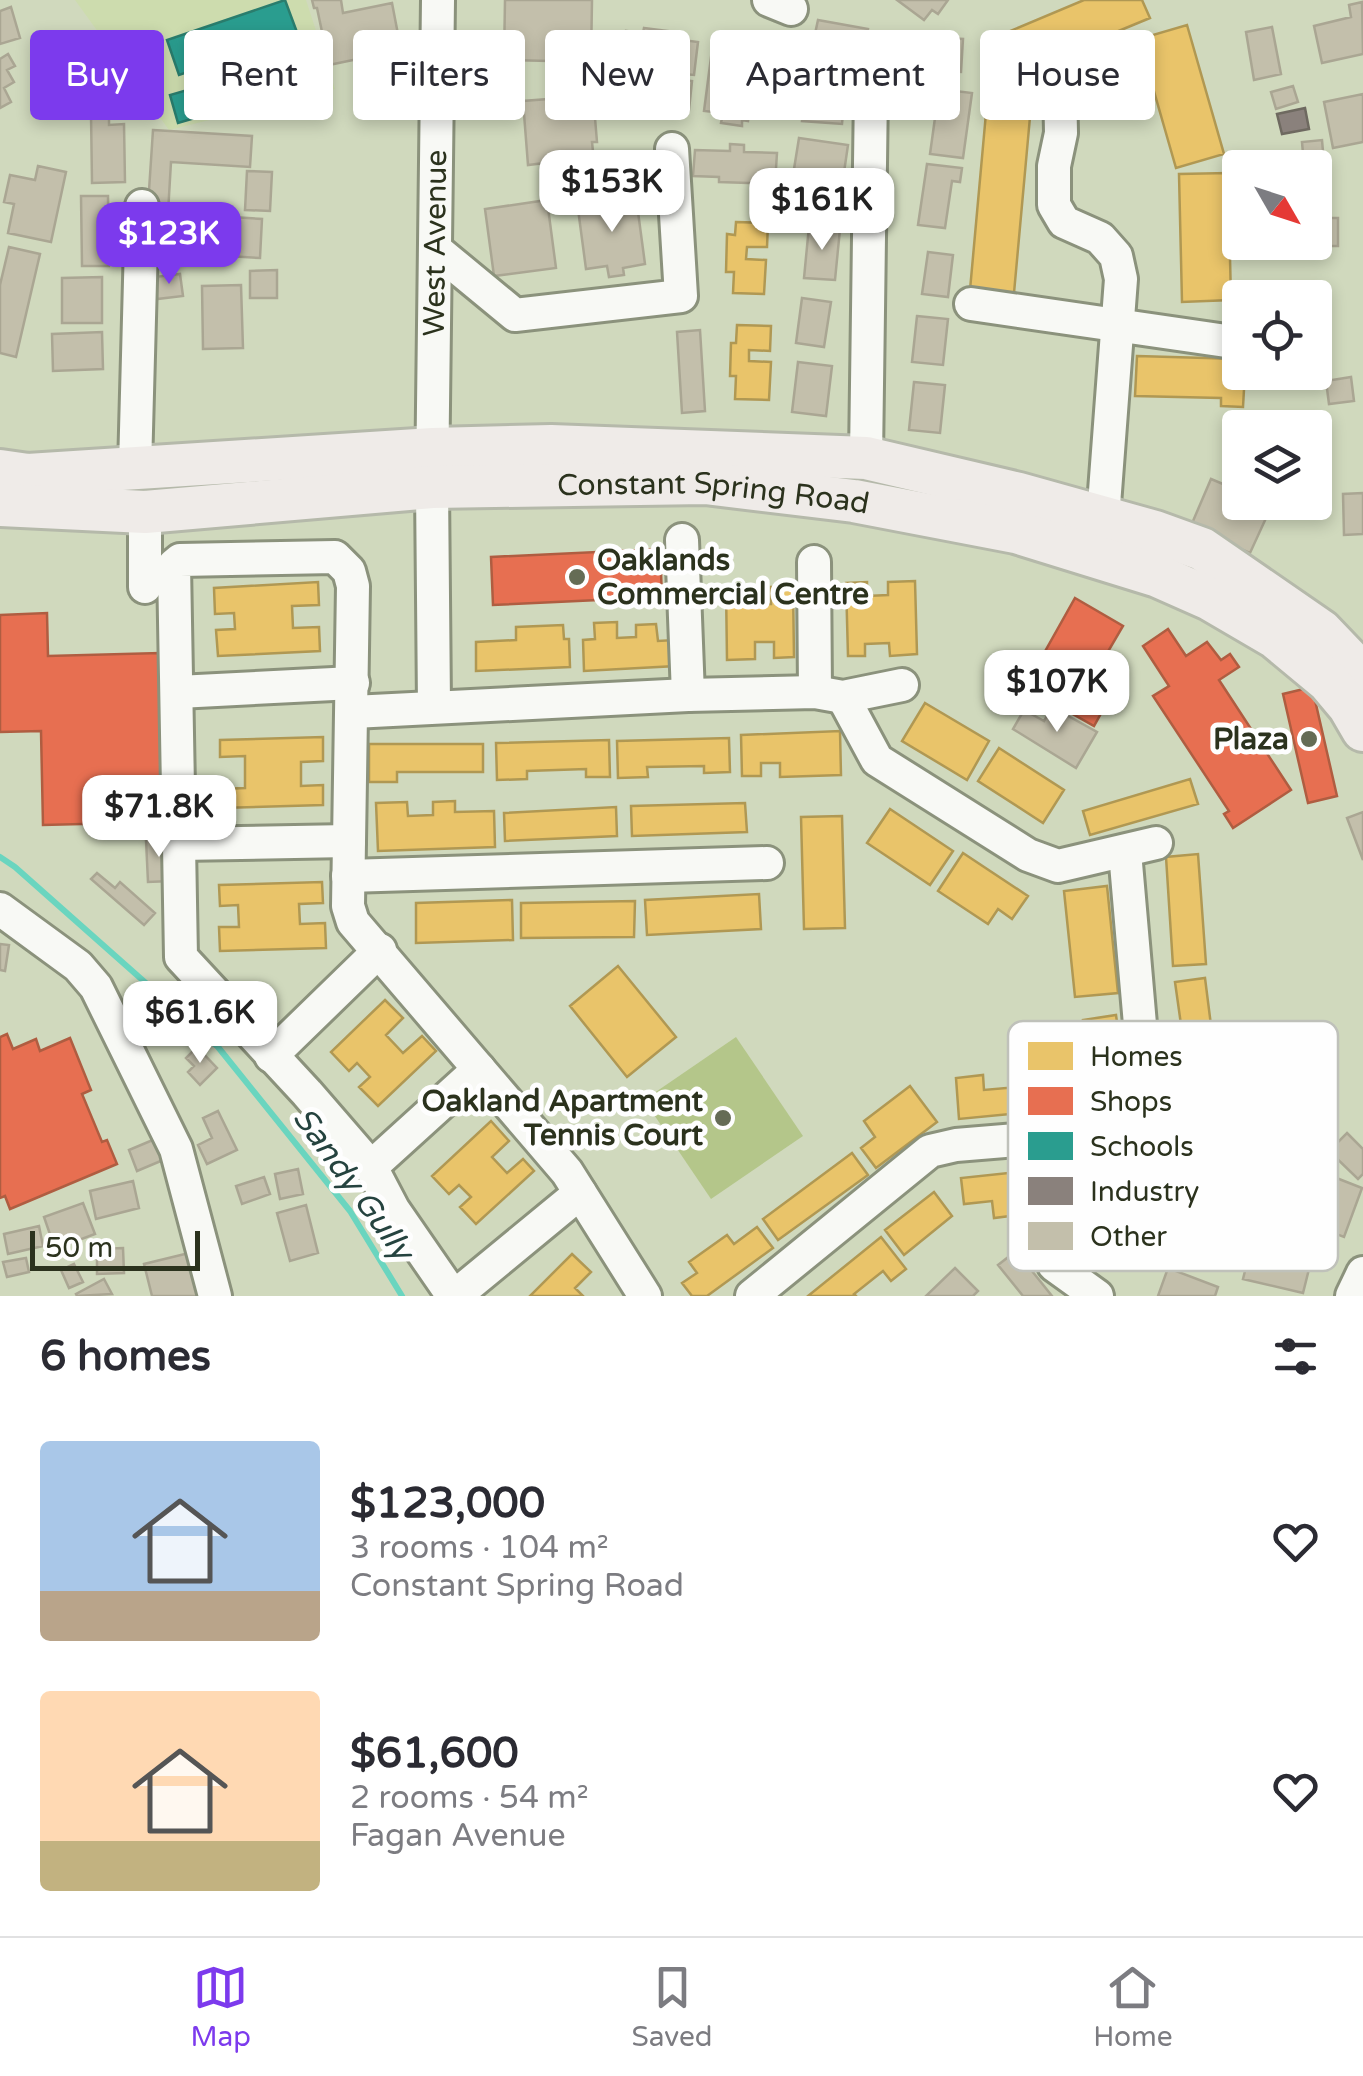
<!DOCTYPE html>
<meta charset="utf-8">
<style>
body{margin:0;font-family:"Varela Round",sans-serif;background:#f2f2f3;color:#2b2b33;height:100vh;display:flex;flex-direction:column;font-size:38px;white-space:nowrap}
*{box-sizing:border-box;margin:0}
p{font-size:32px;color:#7c7c81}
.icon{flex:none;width:55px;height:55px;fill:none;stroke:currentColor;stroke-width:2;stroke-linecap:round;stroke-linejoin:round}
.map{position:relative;height:1296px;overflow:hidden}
.drawer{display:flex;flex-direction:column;background:#fff;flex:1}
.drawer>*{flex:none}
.hud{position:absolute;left:30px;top:30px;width:1305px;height:90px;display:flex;gap:20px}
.needle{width:65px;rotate:129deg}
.buttons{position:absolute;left:1222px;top:150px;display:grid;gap:20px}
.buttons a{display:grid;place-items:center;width:110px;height:110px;border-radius:10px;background:#fff;box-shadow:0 5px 15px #0003;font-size:50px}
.scale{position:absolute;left:30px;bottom:25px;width:170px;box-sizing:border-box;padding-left:10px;border:5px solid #2b321d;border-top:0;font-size:28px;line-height:35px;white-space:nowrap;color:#2b321d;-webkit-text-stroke:8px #fefefe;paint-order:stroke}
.price{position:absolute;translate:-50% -85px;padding:0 22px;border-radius:20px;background:#fff;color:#222;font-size:32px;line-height:65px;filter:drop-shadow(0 2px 5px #0008)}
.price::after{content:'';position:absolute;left:50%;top:60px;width:30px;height:22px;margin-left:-15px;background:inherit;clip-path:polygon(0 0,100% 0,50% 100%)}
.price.current{background:#7c3aed;color:#fff}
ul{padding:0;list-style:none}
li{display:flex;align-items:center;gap:30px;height:250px;padding:0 40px}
li span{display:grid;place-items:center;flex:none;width:280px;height:200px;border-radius:10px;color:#555}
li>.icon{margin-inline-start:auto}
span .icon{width:120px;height:120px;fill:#fffc;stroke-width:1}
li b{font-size:42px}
h2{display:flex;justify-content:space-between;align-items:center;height:120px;padding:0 40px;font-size:42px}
.chip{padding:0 35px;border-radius:10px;background:#fff;box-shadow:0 5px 15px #0003;font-size:35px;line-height:90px}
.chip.current{background:#7c3aed;color:#fff}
.tab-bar{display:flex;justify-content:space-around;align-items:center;height:140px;border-top:2px solid #e1e1e2;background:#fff;font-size:28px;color:#7c7c81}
.tab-bar a{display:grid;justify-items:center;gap:5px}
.tab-bar .current{color:#7c3aed}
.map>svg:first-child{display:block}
.built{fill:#cddcae}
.green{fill:#b4c68a}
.homes{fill:#e9c46a;stroke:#b09853;stroke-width:2.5}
.shops{fill:#e76f51;stroke:#af5d41;stroke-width:2.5}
.schools{fill:#2a9d8f;stroke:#2a7d6d;stroke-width:2.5}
.industry{fill:#8a817c;stroke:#6e6960;stroke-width:2.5}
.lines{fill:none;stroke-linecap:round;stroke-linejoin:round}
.stream{stroke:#6ad5bf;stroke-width:6}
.building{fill:#c3bfab;stroke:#aaa693;stroke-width:2.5}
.minor-casing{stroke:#8b927c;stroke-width:38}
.major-casing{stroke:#b5b9aa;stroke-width:48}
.minor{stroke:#f8f9f5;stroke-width:32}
.major{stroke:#efebe8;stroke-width:42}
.poi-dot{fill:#656c55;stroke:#fefefe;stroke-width:4}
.labels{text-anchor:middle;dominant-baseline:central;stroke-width:10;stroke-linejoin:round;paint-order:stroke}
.street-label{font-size:30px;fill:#2b321d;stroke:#fefefe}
.poi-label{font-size:30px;font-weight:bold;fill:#2b321d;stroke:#fefefe;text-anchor:end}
.water-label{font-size:32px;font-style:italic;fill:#25433f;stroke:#fefefe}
.key{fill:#fefefe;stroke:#bfc1ba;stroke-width:2.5}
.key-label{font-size:28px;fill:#2b321d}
</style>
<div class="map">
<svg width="1363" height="1296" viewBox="0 0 1363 1296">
<rect width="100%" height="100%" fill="#d0d9bd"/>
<path class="built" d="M 75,0 L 306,0 L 335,89 L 169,130 Z"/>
<path class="green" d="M 736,1037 L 803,1136 L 711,1199 L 644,1100 Z"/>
<path class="homes" d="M 1084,0 L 1142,0 L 1150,18 L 1012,75 L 996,37 Z
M 1187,25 L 1224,154 L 1176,168 L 1139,39 Z
M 988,91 L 1032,95 L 1014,293 L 970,290 Z
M 1228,173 L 1231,300 L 1182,302 L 1179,174 Z
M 736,222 L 768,223 L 767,247 L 747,247 L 746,259 L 766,260 L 764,294 L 733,293 L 734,272 L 726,272 L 727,234 L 735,235 Z
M 737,325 L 771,326 L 770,351 L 749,350 L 749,361 L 771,362 L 769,400 L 735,399 L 736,376 L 730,376 L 731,343 L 736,343 Z
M 1137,356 L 1240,359 L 1240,372 L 1245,372 L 1243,407 L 1221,406 L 1221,398 L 1135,396 Z
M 915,581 L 917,654 L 890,656 L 889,643 L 865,644 L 865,656 L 848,656 L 846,583 L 867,582 L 867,596 L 888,595 L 888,582 Z
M 318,582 L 319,605 L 292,606 L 293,628 L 319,627 L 320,651 L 218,656 L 216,630 L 235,629 L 234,613 L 215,614 L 214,588 Z
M 793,586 L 794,657 L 774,658 L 774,642 L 755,642 L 755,659 L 727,660 L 726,587 L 752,587 L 752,604 L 771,604 L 771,587 Z
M 617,622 L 617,638 L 636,637 L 636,625 L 656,624 L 658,641 L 675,640 L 676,666 L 584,671 L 583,640 L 595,639 L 594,623 Z
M 563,625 L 564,639 L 569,639 L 570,667 L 476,671 L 476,642 L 516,640 L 516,627 Z
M 925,703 L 989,741 L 967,780 L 902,741 Z
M 840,731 L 841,775 L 780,777 L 780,763 L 761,763 L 761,776 L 742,776 L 741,735 Z
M 323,737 L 323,761 L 301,762 L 301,786 L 323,785 L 323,805 L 220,808 L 220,789 L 245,788 L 245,756 L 220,757 L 220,740 Z
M 729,738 L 730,772 L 704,773 L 704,766 L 647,767 L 648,777 L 618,778 L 617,741 Z
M 609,740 L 610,777 L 586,777 L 586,769 L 527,771 L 527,779 L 497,780 L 496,743 Z
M 369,744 L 483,744 L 483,772 L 397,772 L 397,782 L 369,782 Z
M 999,748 L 1064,790 L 1043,823 L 978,781 Z
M 1190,779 L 1198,804 L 1090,835 L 1083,811 Z
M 455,801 L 455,812 L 494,811 L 495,847 L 378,851 L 376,803 L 407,802 L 408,816 L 433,815 L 433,802 Z
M 745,803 L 747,832 L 632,836 L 631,806 Z
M 616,807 L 617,836 L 505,841 L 504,813 Z
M 890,809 L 953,851 L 930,885 L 867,843 Z
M 842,816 L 845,928 L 804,929 L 801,817 Z
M 963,853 L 1028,896 L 1012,919 L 998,909 L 988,924 L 938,891 Z
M 1198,854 L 1206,964 L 1173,966 L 1166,857 Z
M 322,882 L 323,903 L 299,904 L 300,924 L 325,923 L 326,948 L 220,951 L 219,927 L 239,927 L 238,905 L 220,906 L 219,885 Z
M 1107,886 L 1118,993 L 1075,997 L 1064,891 Z
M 759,894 L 761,929 L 647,935 L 645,900 Z
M 512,900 L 513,940 L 416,943 L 416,903 Z
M 635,901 L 634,937 L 521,938 L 521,903 Z
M 618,966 L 676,1037 L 627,1077 L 570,1006 Z
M 1205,978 L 1214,1049 L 1185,1053 L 1175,982 Z
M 385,1000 L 403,1018 L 386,1035 L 403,1053 L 422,1036 L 436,1051 L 378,1106 L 359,1087 L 370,1077 L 357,1063 L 349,1071 L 331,1052 Z
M 1116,1015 L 1130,1114 L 1097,1119 L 1083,1020 Z
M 1066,1063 L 1070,1108 L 959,1119 L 956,1078 L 983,1075 L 984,1090 L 1042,1085 L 1040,1065 Z
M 910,1086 L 937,1122 L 876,1168 L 861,1148 L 875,1137 L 864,1121 Z
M 491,1121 L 509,1141 L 492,1157 L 507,1173 L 523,1159 L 534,1171 L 476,1224 L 460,1207 L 471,1197 L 459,1185 L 449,1194 L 432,1176 Z
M 852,1153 L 868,1175 L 778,1240 L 763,1219 Z
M 1074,1166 L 1077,1192 L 1050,1196 L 1052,1211 L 994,1218 L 992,1201 L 964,1204 L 961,1178 Z
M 934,1192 L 952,1216 L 904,1255 L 885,1230 Z
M 757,1227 L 773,1248 L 707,1296 L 692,1296 L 682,1283 L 697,1273 L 689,1262 L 727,1235 L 734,1244 Z
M 881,1237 L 906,1269 L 891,1281 L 883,1271 L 854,1294 L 856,1296 L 808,1296 Z
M 572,1254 L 591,1272 L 575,1288 L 583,1296 L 530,1296 Z"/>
<path class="shops" d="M 660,549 L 662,597 L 493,605 L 491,557 Z
M 1075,598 L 1123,626 L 1103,660 L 1124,672 L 1094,726 L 1025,687 Z
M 47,613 L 48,656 L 160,653 L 163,822 L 43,825 L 41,731 L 0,732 L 0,615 Z
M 1168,629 L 1186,656 L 1207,642 L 1221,660 L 1230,654 L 1239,667 L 1219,680 L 1291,790 L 1233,828 L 1224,814 L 1229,811 L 1153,696 L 1169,686 L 1143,646 Z
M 1312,687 L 1337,796 L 1308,803 L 1283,694 Z
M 7,1034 L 13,1049 L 36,1039 L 40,1051 L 70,1038 L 91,1090 L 82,1094 L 102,1142 L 107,1140 L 117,1164 L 10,1209 L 5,1196 L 0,1198 L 0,1037 Z"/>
<path class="schools" d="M 285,0 L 298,35 L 179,75 L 167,40 Z
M 268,52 L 271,61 L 294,55 L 304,86 L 178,123 L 170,95 L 215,82 L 211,69 Z"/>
<path class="industry" d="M 1305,108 L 1309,129 L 1282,134 L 1277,114 Z"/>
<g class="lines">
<path class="stream" d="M 0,857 L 15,867 L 218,1047 L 350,1211 L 402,1296"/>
</g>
<path class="building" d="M 312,0 L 341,0 L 343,13 L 392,3 L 401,50 L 329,65 L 317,8 L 314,8 Z
M 505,0 L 592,0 L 591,62 L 504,60 Z
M 897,0 L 948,0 L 938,14 L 932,10 L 924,20 Z
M 1362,2 L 1363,54 L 1322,63 L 1314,26 L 1351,17 L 1349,5 Z
M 11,7 L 20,38 L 0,44 L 0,11 Z
M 818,20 L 868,29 L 864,52 L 813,43 Z
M 1272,27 L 1281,74 L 1254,80 L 1246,32 Z
M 644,28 L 676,32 L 675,39 L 698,42 L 694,75 L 684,74 L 683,80 L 692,81 L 689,110 L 668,108 L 667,113 L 651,111 L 651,105 L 617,101 L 626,31 L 643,33 Z
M 912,36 L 963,39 L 961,72 L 910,69 Z
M 730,39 L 781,45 L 772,116 L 749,114 L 748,121 L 742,120 L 742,126 L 721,123 L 723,113 L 704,111 L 713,42 L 729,44 Z
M 8,54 L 15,66 L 7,70 L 14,82 L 4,88 L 11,102 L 0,108 L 0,59 Z
M 807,76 L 846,80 L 842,124 L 802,121 Z
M 1293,86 L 1298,102 L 1276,109 L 1271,92 Z
M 939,89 L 972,93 L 963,158 L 930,154 Z
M 1363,94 L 1363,142 L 1333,148 L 1324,102 Z
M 587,96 L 589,118 L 595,118 L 597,142 L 592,142 L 594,161 L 566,163 L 565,152 L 552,153 L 553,162 L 528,165 L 523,101 Z
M 91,114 L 109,114 L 109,125 L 124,124 L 125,182 L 92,183 Z
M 153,130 L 252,136 L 250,167 L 171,162 L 168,213 L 262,219 L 260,258 L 145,251 Z
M 799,138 L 848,145 L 842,186 L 834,184 L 831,204 L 797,200 L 802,170 L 794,169 Z
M 1322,140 L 1324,163 L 1304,165 L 1302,142 Z
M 730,144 L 744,145 L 744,152 L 777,153 L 775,184 L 719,182 L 719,177 L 693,176 L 695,150 L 730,151 Z
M 927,164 L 962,168 L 960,182 L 952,181 L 945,228 L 918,225 Z
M 38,166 L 66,172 L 51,242 L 8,233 L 14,204 L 4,202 L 10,175 L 35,180 Z
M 247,171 L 272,172 L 270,211 L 245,210 Z
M 81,196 L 108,196 L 109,266 L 82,266 Z
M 624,197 L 625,207 L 628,206 L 627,198 L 636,197 L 645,264 L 623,268 L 624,275 L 609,277 L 607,266 L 586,269 L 578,209 L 592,207 L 592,202 Z
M 547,200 L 556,268 L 494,276 L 485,209 Z
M 1315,218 L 1338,218 L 1338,246 L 1305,246 L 1305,242 L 1315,242 Z
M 809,226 L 840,229 L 835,280 L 804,278 Z
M 9,247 L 40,254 L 16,357 L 0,353 L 0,285 Z
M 928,252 L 953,255 L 948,297 L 922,294 Z
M 277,270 L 277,298 L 250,298 L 250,271 Z
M 180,274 L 183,296 L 157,299 L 155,277 Z
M 102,277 L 102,323 L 62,323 L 62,278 Z
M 241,285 L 243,348 L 203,349 L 202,286 Z
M 802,298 L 831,302 L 824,347 L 796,343 Z
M 917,316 L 948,319 L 943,365 L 912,362 Z
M 700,330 L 705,411 L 682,413 L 677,332 Z
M 102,332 L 103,369 L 53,371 L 52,334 Z
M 1327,337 L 1329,373 L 1309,374 L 1315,372 L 1315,338 Z
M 798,362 L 832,366 L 826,416 L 792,412 Z
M 1351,377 L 1354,401 L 1329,404 L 1326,381 Z
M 914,382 L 945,385 L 940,433 L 909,430 Z
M 1211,479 L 1240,491 L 1240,502 L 1272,505 L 1250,553 L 1190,528 Z
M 1363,493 L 1363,534 L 1344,535 L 1343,494 Z
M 1052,707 L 1097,732 L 1076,768 L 1013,729 L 1024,710 L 1044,721 Z
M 1363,812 L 1363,860 L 1347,818 Z
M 169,838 L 171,881 L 148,882 L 146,840 Z
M 97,873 L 115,888 L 120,882 L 155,913 L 144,925 L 91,879 Z
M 0,944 L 9,945 L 5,971 L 0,970 Z
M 197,1047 L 217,1068 L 200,1085 L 188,1072 L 194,1066 L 186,1058 Z
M 218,1111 L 237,1150 L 207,1164 L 198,1145 L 212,1138 L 203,1118 Z
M 1347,1133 L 1363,1149 L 1363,1174 L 1358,1179 L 1329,1151 Z
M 167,1134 L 175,1155 L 137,1171 L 129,1150 Z
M 1288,1159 L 1362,1188 L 1344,1237 L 1302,1221 L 1305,1212 L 1283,1204 L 1290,1185 L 1280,1181 Z
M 298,1169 L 303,1194 L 280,1199 L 275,1174 Z
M 264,1177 L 270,1194 L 242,1204 L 236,1186 Z
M 133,1181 L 139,1208 L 96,1219 L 90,1191 Z
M 83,1203 L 95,1234 L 55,1249 L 44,1217 Z
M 306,1205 L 318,1253 L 290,1261 L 277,1213 Z
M 39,1226 L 43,1246 L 8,1254 L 4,1234 Z
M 1253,1239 L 1313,1253 L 1303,1293 L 1243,1279 Z
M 123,1248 L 124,1273 L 97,1274 L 97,1249 Z
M 1016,1251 L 1052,1296 L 1023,1296 L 998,1265 Z
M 193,1252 L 203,1296 L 152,1296 L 144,1264 Z
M 26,1258 L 29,1272 L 7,1277 L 3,1262 Z
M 74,1264 L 83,1282 L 69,1288 L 61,1270 Z
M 955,1268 L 978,1291 L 973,1296 L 926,1296 Z
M 1168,1268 L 1218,1287 L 1215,1296 L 1158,1296 Z
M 104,1279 L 112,1294 L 77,1296 L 76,1294 Z"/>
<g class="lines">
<g class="minor-casing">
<g id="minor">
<path d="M 769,0 L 791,9"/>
<path d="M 1060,83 L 1061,133 L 1054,166 L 1054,205 L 1064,222 L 1100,238 L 1116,256 L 1121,279 L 1103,518"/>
<path d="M 435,249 L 515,315 L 681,296 L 672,149"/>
<path d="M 971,304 L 1240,343"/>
<path d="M 866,458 L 871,90"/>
<path d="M 135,468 L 142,206"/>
<path d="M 145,512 L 145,587"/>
<path d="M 682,540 L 688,695"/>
<path d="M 814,562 L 815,692"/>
<path d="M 178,692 L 353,683"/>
<path d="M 843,697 L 877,760 L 1028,855 L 1058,866 L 1156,843"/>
<path id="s1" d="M 434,705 L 432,487 L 438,0"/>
<path d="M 353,712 L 688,695 L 815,692 L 843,697 L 902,685"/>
<path d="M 179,844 L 349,841"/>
<path d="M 348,876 L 767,863"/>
<path d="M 0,909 L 78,966 L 96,987 L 176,1149 L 215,1296"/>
<path d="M 271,1056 L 380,950"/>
<path d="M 371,1167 L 479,1069"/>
<path d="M 1054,1265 L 1097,1296"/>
<path d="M 453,1296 L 393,1209 L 371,1167 L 307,1093 L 181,957 L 174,565 L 180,560 L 335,557 L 349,571 L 353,586 L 348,906 L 353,922 L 567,1172 L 645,1296"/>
<path d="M 455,1296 L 580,1193"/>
<path d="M 752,1296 L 930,1151 L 956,1145 L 1124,1131 L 1141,1122 L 1147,1105 L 1125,852"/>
<path d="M 1352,1296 L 1363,1273"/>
</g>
</g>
<g class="major-casing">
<g id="major">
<path d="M 0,471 L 28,475 L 433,449 L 551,446 L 866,458 L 1019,494 L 1155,532 L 1202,549 L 1321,631 L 1363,675"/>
<path id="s2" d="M 0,505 L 145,512 L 432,487 L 705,483 L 854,501 L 1016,532 L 1158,576 L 1210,599 L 1275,637 L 1328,681 L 1349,706 L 1363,730"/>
</g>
</g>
<use href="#minor" class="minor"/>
<use href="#major" class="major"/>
</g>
<g class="poi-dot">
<circle cx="577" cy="577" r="10"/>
<circle cx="1309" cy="739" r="10"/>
<circle cx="723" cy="1118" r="10"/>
</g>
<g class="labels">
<g class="street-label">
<text stroke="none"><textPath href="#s1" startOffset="462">West Avenue</textPath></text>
<text stroke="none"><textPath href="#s2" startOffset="715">Constant Spring Road</textPath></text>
</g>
<g class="poi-label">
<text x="597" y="560" text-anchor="start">Oaklands<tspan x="597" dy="34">Commercial Centre</tspan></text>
<text x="1289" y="739">Plaza</text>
<text x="703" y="1101">Oakland Apartment<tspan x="703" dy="34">Tennis Court</tspan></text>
</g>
<g class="water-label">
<text transform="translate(353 1184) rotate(54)">Sandy Gully</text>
</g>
</g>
<rect x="1008" y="1021" width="330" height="250" rx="15" class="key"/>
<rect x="1028" y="1042" width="45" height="28" fill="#e9c46a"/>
<rect x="1028" y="1087" width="45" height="28" fill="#e76f51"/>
<rect x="1028" y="1132" width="45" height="28" fill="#2a9d8f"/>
<rect x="1028" y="1177" width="45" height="28" fill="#8a817c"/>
<rect x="1028" y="1222" width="45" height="28" fill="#c3bfab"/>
<g class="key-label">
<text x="1090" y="1066">Homes</text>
<text x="1090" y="1111">Shops</text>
<text x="1090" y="1156">Schools</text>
<text x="1090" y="1201">Industry</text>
<text x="1090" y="1246">Other</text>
</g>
</svg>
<div class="buttons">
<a><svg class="needle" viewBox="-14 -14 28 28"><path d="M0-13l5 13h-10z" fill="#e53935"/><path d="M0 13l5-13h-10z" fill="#7c7c81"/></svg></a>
<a><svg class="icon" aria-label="locate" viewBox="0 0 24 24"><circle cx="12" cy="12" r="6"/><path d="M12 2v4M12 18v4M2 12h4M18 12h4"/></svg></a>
<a><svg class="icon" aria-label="layers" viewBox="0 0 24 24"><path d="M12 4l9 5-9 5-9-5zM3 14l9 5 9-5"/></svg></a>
</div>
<div class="scale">50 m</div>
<b class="price" style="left:612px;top:235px">$153K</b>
<b class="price" style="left:822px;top:253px">$161K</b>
<b class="price current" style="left:169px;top:287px">$123K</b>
<b class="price" style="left:1057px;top:735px">$107K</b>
<b class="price" style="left:159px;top:860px">$71.8K</b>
<b class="price" style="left:200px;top:1066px">$61.6K</b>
<div class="hud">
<a class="chip current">Buy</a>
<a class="chip">Rent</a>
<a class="chip">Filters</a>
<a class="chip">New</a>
<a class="chip">Apartment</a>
<a class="chip">House</a>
</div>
</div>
<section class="drawer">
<h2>6 homes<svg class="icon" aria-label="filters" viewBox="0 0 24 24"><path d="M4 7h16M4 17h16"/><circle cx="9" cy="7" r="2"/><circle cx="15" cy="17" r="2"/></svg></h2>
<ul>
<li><span style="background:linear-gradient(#a9c7e8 75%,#b9a48a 0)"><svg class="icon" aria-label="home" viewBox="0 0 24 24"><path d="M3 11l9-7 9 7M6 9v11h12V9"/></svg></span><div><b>$123,000</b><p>3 rooms · 104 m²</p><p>Constant Spring Road</p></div><svg class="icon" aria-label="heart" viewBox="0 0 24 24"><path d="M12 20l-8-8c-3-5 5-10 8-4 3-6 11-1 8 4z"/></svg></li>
<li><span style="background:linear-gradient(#ffd9b3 75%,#c2b280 0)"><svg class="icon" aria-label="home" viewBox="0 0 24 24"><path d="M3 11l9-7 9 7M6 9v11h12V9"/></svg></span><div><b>$61,600</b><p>2 rooms · 54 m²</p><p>Fagan Avenue</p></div><svg class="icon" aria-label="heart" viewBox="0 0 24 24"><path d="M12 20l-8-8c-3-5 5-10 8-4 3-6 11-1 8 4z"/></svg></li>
</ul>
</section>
<nav class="tab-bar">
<a class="current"><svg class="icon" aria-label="map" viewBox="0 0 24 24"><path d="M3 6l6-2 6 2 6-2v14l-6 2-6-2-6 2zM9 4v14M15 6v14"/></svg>Map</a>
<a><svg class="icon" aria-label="saved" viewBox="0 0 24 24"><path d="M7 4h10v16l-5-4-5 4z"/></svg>Saved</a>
<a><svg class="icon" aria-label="home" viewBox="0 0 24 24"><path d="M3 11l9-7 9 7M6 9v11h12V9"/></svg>Home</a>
</nav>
